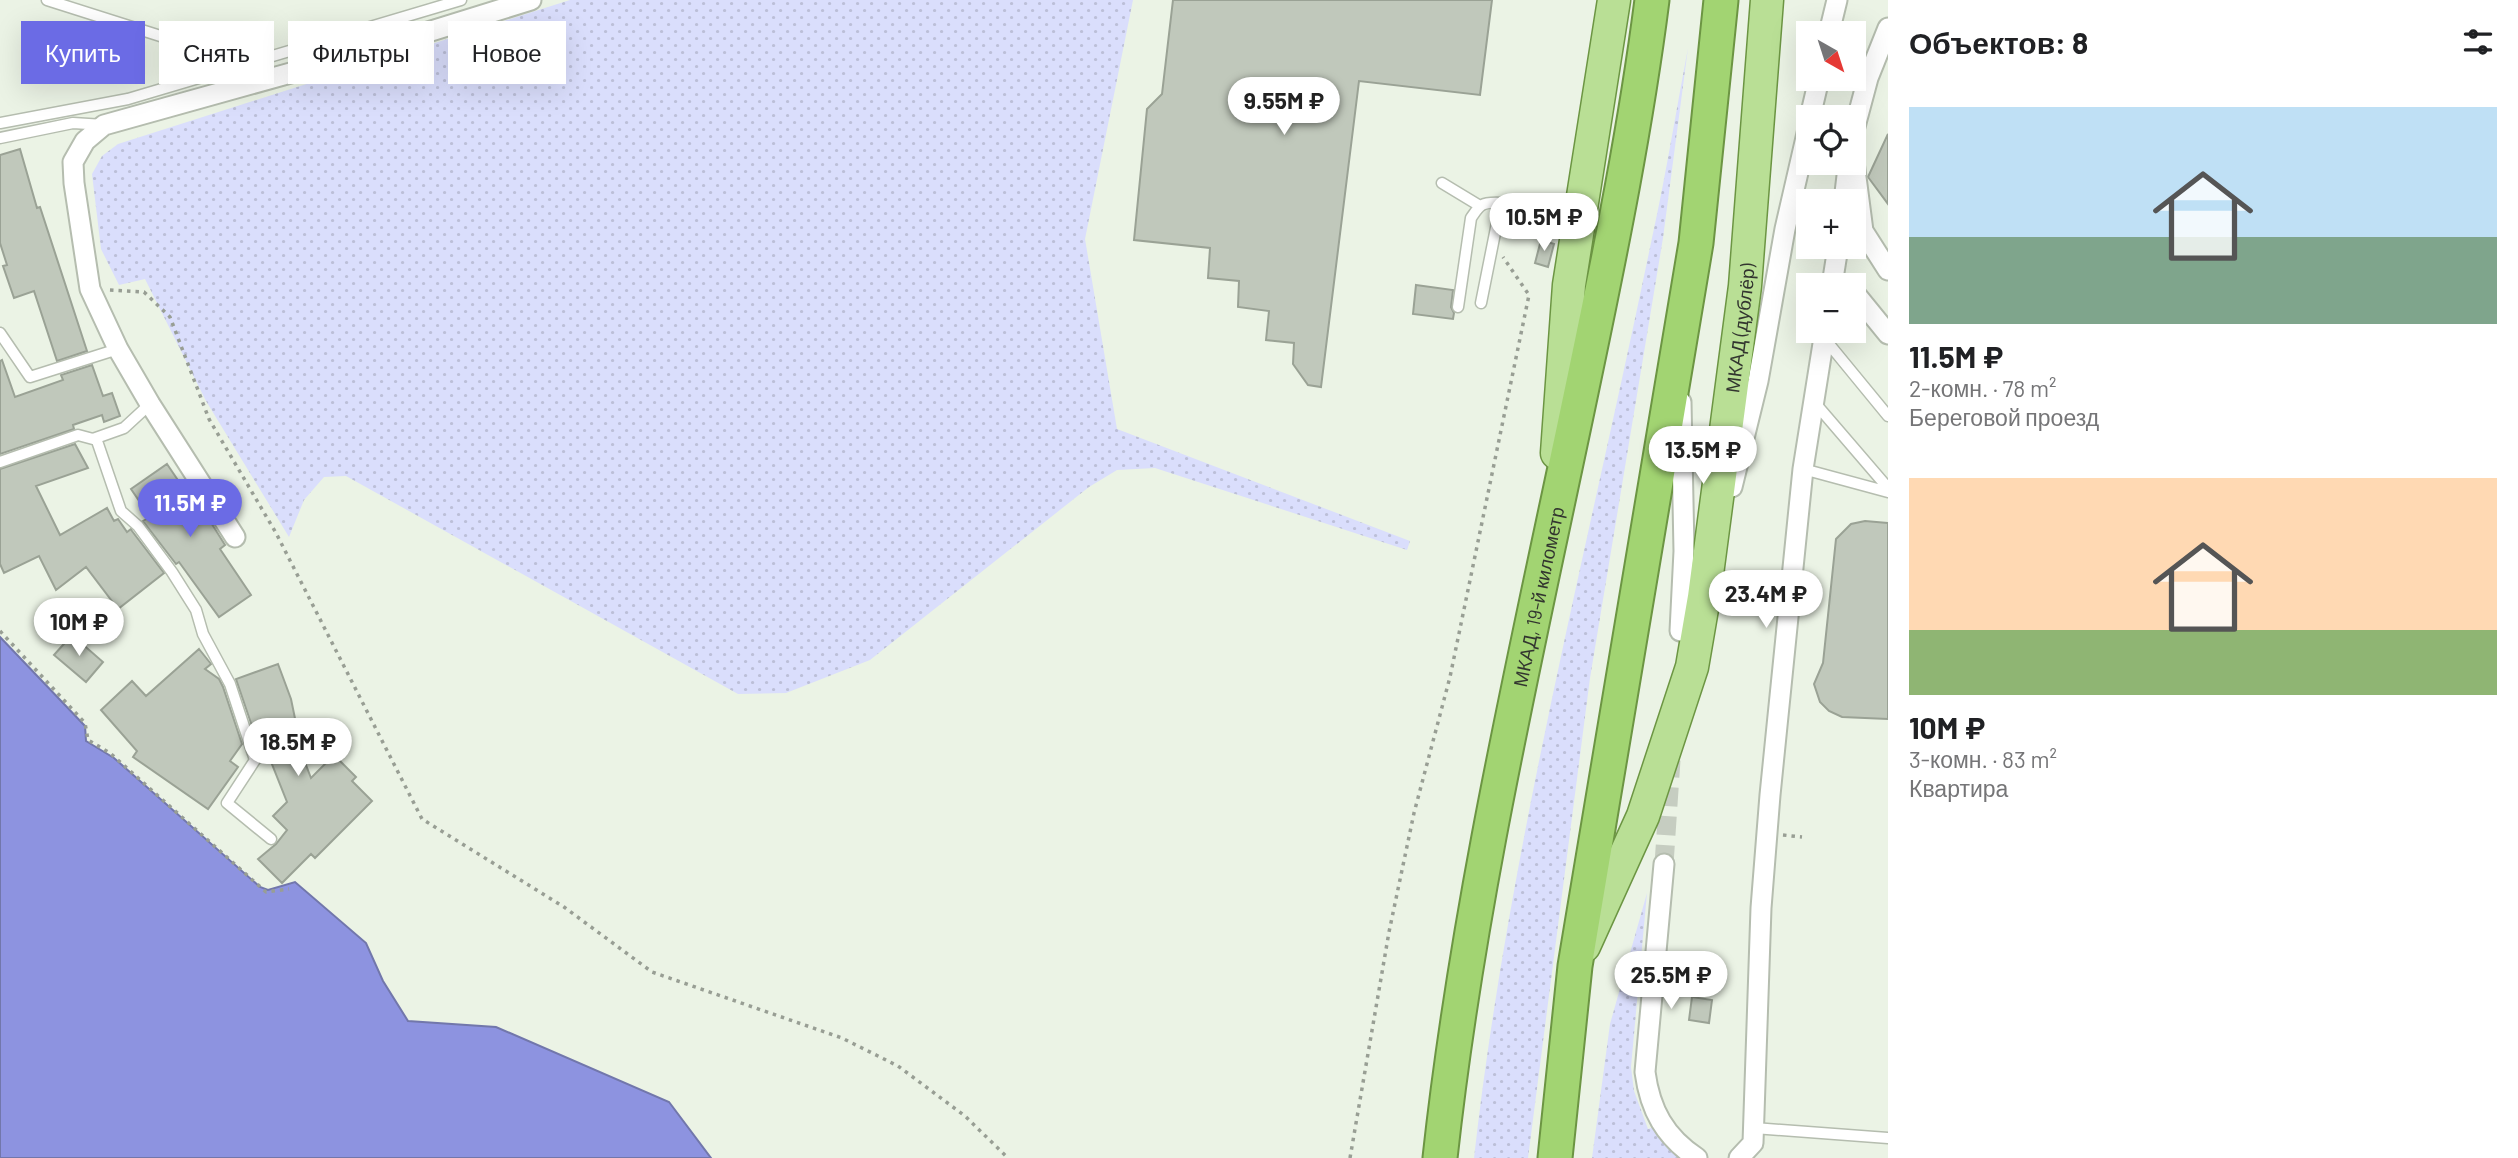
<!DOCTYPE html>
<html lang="ru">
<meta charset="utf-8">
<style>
body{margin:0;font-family:Barlow,sans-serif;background:#f2f2f2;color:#202124;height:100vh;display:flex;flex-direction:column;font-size:26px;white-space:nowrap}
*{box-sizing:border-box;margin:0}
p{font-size:23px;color:#757577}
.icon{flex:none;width:38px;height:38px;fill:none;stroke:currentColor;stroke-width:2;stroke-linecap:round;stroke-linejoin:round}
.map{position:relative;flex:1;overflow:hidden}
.side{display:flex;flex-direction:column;background:#fff;width:630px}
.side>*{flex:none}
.banner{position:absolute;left:21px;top:21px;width:665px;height:63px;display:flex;gap:14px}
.needle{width:46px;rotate:141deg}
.controls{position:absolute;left:1796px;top:21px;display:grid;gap:14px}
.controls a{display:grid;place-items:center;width:70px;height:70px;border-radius:0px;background:#fff;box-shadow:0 7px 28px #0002;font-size:35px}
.price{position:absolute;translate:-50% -60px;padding:0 16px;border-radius:24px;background:#fff;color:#222;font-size:23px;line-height:46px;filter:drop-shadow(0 2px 4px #0008)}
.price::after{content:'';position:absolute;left:50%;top:42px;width:21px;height:16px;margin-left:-10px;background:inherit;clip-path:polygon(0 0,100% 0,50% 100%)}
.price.selected{background:#6b6be5;color:#fff}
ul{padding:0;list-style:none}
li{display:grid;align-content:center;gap:14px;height:371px;padding:0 21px}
li span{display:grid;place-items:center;height:217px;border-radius:0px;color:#555}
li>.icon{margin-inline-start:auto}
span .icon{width:126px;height:126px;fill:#fffc;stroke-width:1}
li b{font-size:30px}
h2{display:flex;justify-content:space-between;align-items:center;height:84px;padding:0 21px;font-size:30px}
.chip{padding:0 24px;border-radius:0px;background:#fff;box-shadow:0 7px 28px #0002;font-size:24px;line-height:63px}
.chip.selected{background:#6b6be5;color:#fff}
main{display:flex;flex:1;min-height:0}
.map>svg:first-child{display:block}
.grass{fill:url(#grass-dots)}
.water{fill:#8d93e0;stroke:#7277ab;stroke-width:2}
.building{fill:#c0c8bb;stroke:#9aa295;stroke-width:2}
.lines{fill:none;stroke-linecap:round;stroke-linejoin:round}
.minor-tunnel{stroke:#c6cdc1;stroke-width:19;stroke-dasharray:19 10;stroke-linecap:butt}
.service-casing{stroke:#b5bdaf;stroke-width:13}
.minor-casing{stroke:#b5bdaf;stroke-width:23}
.primary-casing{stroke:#6c9543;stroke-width:35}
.trunk-casing{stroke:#6c9543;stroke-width:37}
.path{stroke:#989e94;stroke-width:3.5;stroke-dasharray:3.5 5;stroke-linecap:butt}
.service{stroke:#fff;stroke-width:10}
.minor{stroke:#fff;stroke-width:19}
.primary{stroke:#b9df95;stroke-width:32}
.trunk{stroke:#a2d472;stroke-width:33}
.labels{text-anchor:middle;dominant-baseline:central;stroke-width:6;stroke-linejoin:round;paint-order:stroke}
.street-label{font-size:19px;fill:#32352f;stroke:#ebf3e5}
</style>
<main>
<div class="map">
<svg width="1888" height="1158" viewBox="0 0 1888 1158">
<defs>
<pattern id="grass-dots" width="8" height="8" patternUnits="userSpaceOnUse" patternTransform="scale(1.75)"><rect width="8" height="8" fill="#dadefc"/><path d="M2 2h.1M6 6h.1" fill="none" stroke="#bcbfd8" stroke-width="1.8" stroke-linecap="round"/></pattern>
</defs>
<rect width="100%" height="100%" fill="#ebf3e5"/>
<path class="grass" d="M 570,0 L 1133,0 L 1085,239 L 1117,429 L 1410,541 L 1407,550 L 1155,468 L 1117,470 L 1089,487 L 870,660 L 786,693 L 738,694 L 346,476 L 324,477 L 304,500 L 289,537 L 206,401 L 145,279 L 119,285 L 101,249 L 92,174 L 102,156 L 118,144 Z
M 1688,48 L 1663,238 L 1590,678 L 1528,1158 L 1474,1158 C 1509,847 1589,544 1652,238 C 1666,175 1676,111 1688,48 Z
M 1647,893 L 1631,1067 L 1634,1091 L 1648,1129 L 1654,1127 L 1668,1148 L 1682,1158 L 1592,1158 L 1610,1024 Z"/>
<path class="water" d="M 0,637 L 85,726 L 86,741 L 114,758 L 260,887 L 268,890 L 295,882 L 366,943 L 383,981 L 408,1021 L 496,1027 L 669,1102 L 711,1158 L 0,1158 Z"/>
<path class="building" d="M 1173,0 L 1492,0 L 1480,95 L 1359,81 L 1321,387 L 1308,385 L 1293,364 L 1294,343 L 1266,340 L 1269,311 L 1238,307 L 1239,281 L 1208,278 L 1210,248 L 1134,240 L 1147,109 L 1162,94 Z
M 1888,134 L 1888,204 L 1868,177 Z
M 20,149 L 37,208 L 40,207 L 87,351 L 57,361 L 34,291 L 14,298 L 3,266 L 7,265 L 0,243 L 0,155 Z
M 1541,240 L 1554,244 L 1548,267 L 1535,263 Z
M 1416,285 L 1453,290 L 1451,307 L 1454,313 L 1453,319 L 1413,314 Z
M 2,360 L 15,397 L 63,380 L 61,375 L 92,365 L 103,396 L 112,393 L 120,416 L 104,422 L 102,415 L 73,425 L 74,429 L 0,454 L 0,361 Z
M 75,444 L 88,468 L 36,486 L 60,535 L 107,508 L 114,521 L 118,519 L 127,532 L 131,529 L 132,531 L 164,573 L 118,609 L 86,567 L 56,590 L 39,556 L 4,573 L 0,564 L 0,469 Z
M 167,464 L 186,492 L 190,489 L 225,545 L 220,549 L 251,595 L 219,617 L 179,562 L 176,564 L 143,521 L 150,517 L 131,489 Z
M 1865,521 L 1888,523 L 1888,719 L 1842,717 L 1829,711 L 1820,702 L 1814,684 L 1823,663 L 1836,539 L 1851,524 Z
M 72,635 L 103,662 L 86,682 L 54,655 Z
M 199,649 L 211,664 L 205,669 L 219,679 L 223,687 L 242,744 L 230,761 L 238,767 L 208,809 L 133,757 L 137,751 L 101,710 L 132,681 L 146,696 Z
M 278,664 L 291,699 L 298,733 L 294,734 L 311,778 L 334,755 L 356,777 L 352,781 L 372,801 L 315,858 L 311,854 L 282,883 L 258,859 L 276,844 L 287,830 L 273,816 L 287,802 L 256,724 L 253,729 L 236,679 Z
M 1692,997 L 1712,1000 L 1709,1023 L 1689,1020 Z"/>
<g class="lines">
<path class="minor-tunnel" d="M 1664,864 L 1671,760"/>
<g class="service-casing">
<path id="service" d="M 47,0 L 173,40 L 256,60
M 0,123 L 128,99 L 461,0
M 0,138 L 73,123 L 104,125
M 1442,183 L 1480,206
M 1481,303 L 1501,203
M 1458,307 L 1471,218 C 1474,214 1477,208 1482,205 C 1495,197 1559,212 1577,215
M 0,333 L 30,377 L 118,349
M 1824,338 L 1888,416
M 1815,403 L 1888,488
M 96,438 L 121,511 L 138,526 L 172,572 L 196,610 L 203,634 L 230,684 L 255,760 L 227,803 L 271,839
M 0,462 L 78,435 L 93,439 L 124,428 L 150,404
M 1803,469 L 1888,492
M 1754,1128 L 1888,1138"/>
</g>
<g class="minor-casing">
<path id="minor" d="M 1829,33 L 1837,0
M 1810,117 L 1819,79
M 1853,134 L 1868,78 L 1888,28
M 1853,154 L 1863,231 L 1888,270
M 1844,201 L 1848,167
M 1832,285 L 1838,247
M 1853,291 L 1888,334
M 1732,487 L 1758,381 L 1785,229 L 1808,129
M 235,537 L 150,404 L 118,349 L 90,289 L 74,183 L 73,162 L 85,141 L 104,125 L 341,59 L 531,0
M 1680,631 L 1684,551 L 1681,402
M 1664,864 L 1645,1072 C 1650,1110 1665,1137 1697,1158
M 1739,1158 L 1753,1143 L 1761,908 L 1770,795 L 1803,469 L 1825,331"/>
</g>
<g class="primary-casing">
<g id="primary">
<path d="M 1557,453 L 1569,285 L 1614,0"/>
<path id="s1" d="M 1584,946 L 1643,816 L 1692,667 L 1704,597 L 1745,286 L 1767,0"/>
</g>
</g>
<g class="trunk-casing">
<g id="trunk">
<path id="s2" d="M 1440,1158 C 1469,893 1531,633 1585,373 C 1611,249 1636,125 1652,0"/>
<path d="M 1555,1158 L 1575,966 L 1696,243 L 1721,0"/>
</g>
</g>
<path class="path" d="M 110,290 L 144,292 L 170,317 L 209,419 L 276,533 L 422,819 L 564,907 L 652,972 L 842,1038 L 898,1066 L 965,1116 L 1008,1158
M 0,631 L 85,723 L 88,740 L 110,753 L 266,892 L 289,889
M 1783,835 L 1802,837
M 1350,1158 L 1389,932 L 1414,813 L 1450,677 L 1529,295 L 1503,257"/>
<use href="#service" class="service"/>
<use href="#minor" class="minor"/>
<use href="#primary" class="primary"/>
<use href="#trunk" class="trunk"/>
</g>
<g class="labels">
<g class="street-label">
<text stroke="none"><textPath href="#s1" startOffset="642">МКАД (дублёр)</textPath></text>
<text stroke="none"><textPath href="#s2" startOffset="570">МКАД, 19-й километр</textPath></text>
</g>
</g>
</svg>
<div class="controls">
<a><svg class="needle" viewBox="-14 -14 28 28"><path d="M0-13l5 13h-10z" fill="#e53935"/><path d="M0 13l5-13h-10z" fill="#757577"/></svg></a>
<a><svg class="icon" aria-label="locate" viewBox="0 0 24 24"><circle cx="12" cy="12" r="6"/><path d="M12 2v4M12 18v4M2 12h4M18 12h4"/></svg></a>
<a>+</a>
<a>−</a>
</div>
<b class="price" style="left:1284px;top:137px">9.55M ₽</b>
<b class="price" style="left:1544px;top:253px">10.5M ₽</b>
<b class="price" style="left:1703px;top:486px">13.5M ₽</b>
<b class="price selected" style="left:190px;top:539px">11.5M ₽</b>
<b class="price" style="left:1766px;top:630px">23.4M ₽</b>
<b class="price" style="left:79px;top:658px">10M ₽</b>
<b class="price" style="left:298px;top:778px">18.5M ₽</b>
<b class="price" style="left:1671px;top:1011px">25.5M ₽</b>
<div class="banner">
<a class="chip selected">Купить</a>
<a class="chip">Снять</a>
<a class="chip">Фильтры</a>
<a class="chip">Новое</a>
</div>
</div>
<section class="side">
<h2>Объектов: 8<svg class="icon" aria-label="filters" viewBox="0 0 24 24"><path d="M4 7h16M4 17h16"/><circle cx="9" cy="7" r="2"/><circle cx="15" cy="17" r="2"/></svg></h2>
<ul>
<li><span style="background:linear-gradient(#bfe0f5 60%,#7fa58c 0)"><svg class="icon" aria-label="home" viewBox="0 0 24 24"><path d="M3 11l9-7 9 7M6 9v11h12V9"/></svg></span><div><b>11.5M ₽</b><p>2-комн. · 78 m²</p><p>Береговой проезд</p></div></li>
<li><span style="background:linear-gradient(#ffd9b3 70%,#8fb573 0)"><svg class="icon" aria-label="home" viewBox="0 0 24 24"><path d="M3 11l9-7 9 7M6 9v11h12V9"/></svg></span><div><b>10M ₽</b><p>3-комн. · 83 m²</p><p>Квартира</p></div></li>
</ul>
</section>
</main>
